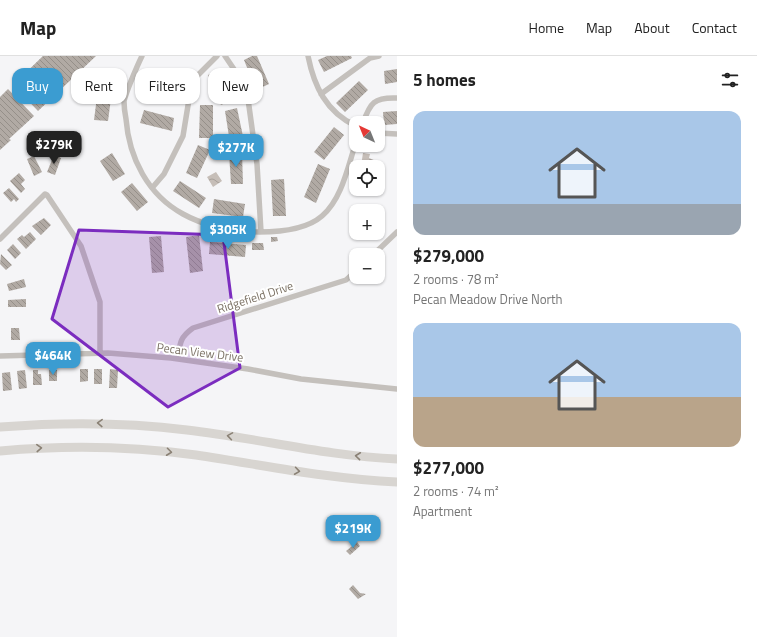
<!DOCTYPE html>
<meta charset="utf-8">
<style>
body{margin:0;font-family:"Titillium Web",sans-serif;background:#f2f2f2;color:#222;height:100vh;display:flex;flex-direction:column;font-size:15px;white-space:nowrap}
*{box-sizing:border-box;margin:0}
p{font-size:13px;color:#767676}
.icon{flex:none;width:22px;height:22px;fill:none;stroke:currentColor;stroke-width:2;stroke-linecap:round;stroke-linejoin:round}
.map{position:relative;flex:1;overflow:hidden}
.details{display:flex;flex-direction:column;background:#fff;width:360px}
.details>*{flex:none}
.banner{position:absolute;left:12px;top:12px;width:325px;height:36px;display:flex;gap:8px}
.needle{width:26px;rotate:317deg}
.fabs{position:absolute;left:349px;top:60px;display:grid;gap:8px}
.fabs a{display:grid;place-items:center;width:36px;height:36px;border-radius:8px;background:#fff;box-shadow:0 1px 3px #0004;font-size:20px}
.price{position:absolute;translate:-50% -34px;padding:0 9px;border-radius:8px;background:#3b9cd1;color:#fff;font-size:13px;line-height:26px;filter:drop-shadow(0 1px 2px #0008)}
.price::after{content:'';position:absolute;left:50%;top:24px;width:12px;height:9px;margin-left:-6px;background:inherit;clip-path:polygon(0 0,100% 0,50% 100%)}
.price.current{background:#222;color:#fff}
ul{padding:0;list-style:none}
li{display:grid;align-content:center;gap:8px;height:212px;padding:0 16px}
li span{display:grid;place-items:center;height:124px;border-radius:12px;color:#555}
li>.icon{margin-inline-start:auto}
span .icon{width:72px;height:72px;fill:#fffc;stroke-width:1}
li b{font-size:17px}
h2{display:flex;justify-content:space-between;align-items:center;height:48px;padding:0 16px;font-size:17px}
.pill{padding:0 14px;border-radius:12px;background:#fff;box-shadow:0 1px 3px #0004;font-size:14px;line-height:36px}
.pill.current{background:#3b9cd1;color:#fff}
header{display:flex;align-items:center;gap:24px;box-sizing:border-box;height:56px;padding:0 20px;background:#fff;border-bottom:1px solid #e0e0e0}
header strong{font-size:19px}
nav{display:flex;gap:22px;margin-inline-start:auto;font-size:14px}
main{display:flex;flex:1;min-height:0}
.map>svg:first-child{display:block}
.water{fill:url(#water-waves)}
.building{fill:url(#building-back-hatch)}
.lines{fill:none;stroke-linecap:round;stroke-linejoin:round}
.minor{stroke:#c4c0bc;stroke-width:5.5}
.trunk{stroke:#d8d5d1;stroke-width:9}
.oneway{stroke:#8a8175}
.marked{fill:#7b2cbf;fill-opacity:0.2;stroke:#7b2cbf;stroke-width:3;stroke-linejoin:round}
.labels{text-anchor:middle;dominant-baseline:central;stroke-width:4;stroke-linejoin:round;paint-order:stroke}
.street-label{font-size:12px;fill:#7c7265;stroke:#fff}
</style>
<header>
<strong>Map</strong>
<nav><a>Home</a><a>Map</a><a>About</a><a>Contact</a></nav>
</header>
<main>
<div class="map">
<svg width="397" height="581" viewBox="0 0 397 581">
<defs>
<pattern id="water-waves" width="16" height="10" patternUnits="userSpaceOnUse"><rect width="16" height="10" fill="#c6beb8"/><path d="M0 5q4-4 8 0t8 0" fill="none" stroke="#a69f99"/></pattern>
<pattern id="building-back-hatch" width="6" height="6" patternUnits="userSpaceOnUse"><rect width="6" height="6" fill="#b1aaa4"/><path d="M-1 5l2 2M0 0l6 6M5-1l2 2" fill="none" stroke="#958f89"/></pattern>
</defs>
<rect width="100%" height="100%" fill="#f5f5f7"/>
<path class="water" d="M 363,97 L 370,98 L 369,102 L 376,105 L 375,111 L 361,110 Z
M 216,116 L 222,125 L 213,131 L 207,121 Z"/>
<path class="building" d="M 43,0 L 96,0 L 38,55 L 13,29 Z
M 252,0 L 257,0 L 269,28 L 256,34 L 244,4 Z
M 327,0 L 351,0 L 352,2 L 324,16 L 318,4 Z
M 149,12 L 178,24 L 173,37 L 143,24 Z
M 397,13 L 397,26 L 385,28 L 384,15 Z
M 219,14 L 233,43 L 221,49 L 208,19 Z
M 359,25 L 368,34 L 345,56 L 336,47 Z
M 8,33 L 34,60 L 9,83 L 11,84 L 0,94 L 0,41 Z
M 98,33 L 112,35 L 108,65 L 94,64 Z
M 200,49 L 213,49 L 213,82 L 199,82 Z
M 237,52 L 244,85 L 230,87 L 225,55 Z
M 144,54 L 174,62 L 172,75 L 140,67 Z
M 397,55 L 397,68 L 384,69 L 383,56 Z
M 334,71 L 344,79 L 324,104 L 314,96 Z
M 198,89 L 210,94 L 197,122 L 186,117 Z
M 112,97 L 125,118 L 113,125 L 100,105 Z
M 229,97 L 242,97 L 243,128 L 231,128 Z
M 54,99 L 61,102 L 55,119 L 47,116 Z
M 34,100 L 42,116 L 34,120 L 27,103 Z
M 318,108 L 330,113 L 316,147 L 304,141 Z
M 19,117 L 25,124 L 21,128 L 25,133 L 21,137 L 10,125 Z
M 284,123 L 286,160 L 273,160 L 271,124 Z
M 180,125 L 206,142 L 199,152 L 173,135 Z
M 132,127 L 148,146 L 137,155 L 121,136 Z
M 9,132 L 19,143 L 16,146 L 14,143 L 11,146 L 3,137 Z
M 214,143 L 245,148 L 243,161 L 212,157 Z
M 44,162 L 51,169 L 41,179 L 32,170 Z
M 30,176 L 36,183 L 26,193 L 17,183 L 22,179 L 24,181 Z
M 199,179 L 203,215 L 190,217 L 186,181 Z
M 161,180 L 164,216 L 152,217 L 149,181 Z
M 271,181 L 277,181 L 278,185 L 271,186 Z
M 210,186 L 246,189 L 245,201 L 209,198 Z
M 252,187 L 263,187 L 264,194 L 252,194 Z
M 13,188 L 21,197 L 15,203 L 7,194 Z
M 1,198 L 12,209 L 6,214 L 0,208 Z
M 24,223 L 26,231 L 9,235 L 7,228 Z
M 26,243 L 26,251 L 8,251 L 8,244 Z
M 11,272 L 19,272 L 20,284 L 11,284 Z
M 80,313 L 88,313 L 88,325 L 80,326 Z
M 94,313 L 102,313 L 102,328 L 94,328 Z
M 110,313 L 118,314 L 117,332 L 109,332 Z
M 25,314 L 27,332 L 19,333 L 17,315 Z
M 33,314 L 38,314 L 38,318 L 41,318 L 42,329 L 33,329 Z
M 49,314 L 57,314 L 57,325 L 49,325 Z
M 10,316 L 12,334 L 3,335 L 2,317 Z
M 357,486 L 360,490 L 350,499 L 346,495 Z
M 353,529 L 360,537 L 366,538 L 358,543 L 349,533 Z"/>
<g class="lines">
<path class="minor" d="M 142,0 C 138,8 126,36 124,45 C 124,51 125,58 126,63 C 129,102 148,139 183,158 C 206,171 232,175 259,176 C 279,176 306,174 322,160 C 342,143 348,110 356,86
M 225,0 L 244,28 L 248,43 L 257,108 L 261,176
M 308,0 C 314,30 326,56 356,70
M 321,38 L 370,2 L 379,0
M 363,67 C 370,47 374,41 397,42
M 378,77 L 397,78
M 152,132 L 164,118 L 183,80 L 192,25 L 217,0
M 0,183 L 45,138 L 47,139 L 81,190 L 100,246 L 100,297
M 373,199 L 397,176
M 0,300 L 108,297 L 171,302 L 248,313 L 301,323 L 397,333
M 178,303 C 180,288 179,282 193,272 L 346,224 L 356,215"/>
<path class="trunk" d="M 0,371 C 63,366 124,366 187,374 C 257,382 326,400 397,403
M 0,395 C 66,389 131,390 196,399 C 263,409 329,423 397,426"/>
</g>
<defs><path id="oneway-chevron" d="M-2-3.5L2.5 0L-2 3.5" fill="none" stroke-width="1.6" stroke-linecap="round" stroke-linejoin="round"/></defs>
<g class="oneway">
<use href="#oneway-chevron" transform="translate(100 367) rotate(-178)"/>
<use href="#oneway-chevron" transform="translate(230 380) rotate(-171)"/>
<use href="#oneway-chevron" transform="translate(39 392) rotate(-3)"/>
<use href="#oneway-chevron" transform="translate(169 396) rotate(7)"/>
<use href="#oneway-chevron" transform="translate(358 400) rotate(-174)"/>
<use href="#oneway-chevron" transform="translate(297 415) rotate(8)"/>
</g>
<path class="marked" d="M 79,174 L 223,179 L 240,312 L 168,351 L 52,263 Z"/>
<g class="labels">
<g class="street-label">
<text transform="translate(255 241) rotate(-18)">Ridgefield Drive</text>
<text transform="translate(200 296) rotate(7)">Pecan View Drive</text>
</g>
</g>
</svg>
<div class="fabs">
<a><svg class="needle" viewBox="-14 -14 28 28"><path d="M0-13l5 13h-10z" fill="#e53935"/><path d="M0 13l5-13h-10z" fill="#767676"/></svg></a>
<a><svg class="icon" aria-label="locate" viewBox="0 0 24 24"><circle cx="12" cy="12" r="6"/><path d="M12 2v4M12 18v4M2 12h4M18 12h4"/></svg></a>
<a>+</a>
<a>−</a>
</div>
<b class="price current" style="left:54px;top:109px">$279K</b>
<b class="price" style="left:236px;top:112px">$277K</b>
<b class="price" style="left:228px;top:194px">$305K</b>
<b class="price" style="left:53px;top:320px">$464K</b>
<b class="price" style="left:353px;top:493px">$219K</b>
<div class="banner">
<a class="pill current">Buy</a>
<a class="pill">Rent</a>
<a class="pill">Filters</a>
<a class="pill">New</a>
</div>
</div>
<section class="details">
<h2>5 homes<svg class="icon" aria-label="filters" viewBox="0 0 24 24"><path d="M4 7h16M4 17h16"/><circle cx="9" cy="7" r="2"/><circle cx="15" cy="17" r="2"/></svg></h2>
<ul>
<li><span style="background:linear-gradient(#a9c7e8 75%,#9aa5b1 0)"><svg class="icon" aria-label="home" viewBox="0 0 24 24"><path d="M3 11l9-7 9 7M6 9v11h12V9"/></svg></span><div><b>$279,000</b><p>2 rooms · 78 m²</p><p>Pecan Meadow Drive North</p></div></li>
<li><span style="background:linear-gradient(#a9c7e8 60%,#b9a48a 0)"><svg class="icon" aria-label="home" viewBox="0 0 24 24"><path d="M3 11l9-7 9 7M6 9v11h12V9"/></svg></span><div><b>$277,000</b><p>2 rooms · 74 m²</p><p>Apartment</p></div></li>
</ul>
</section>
</main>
